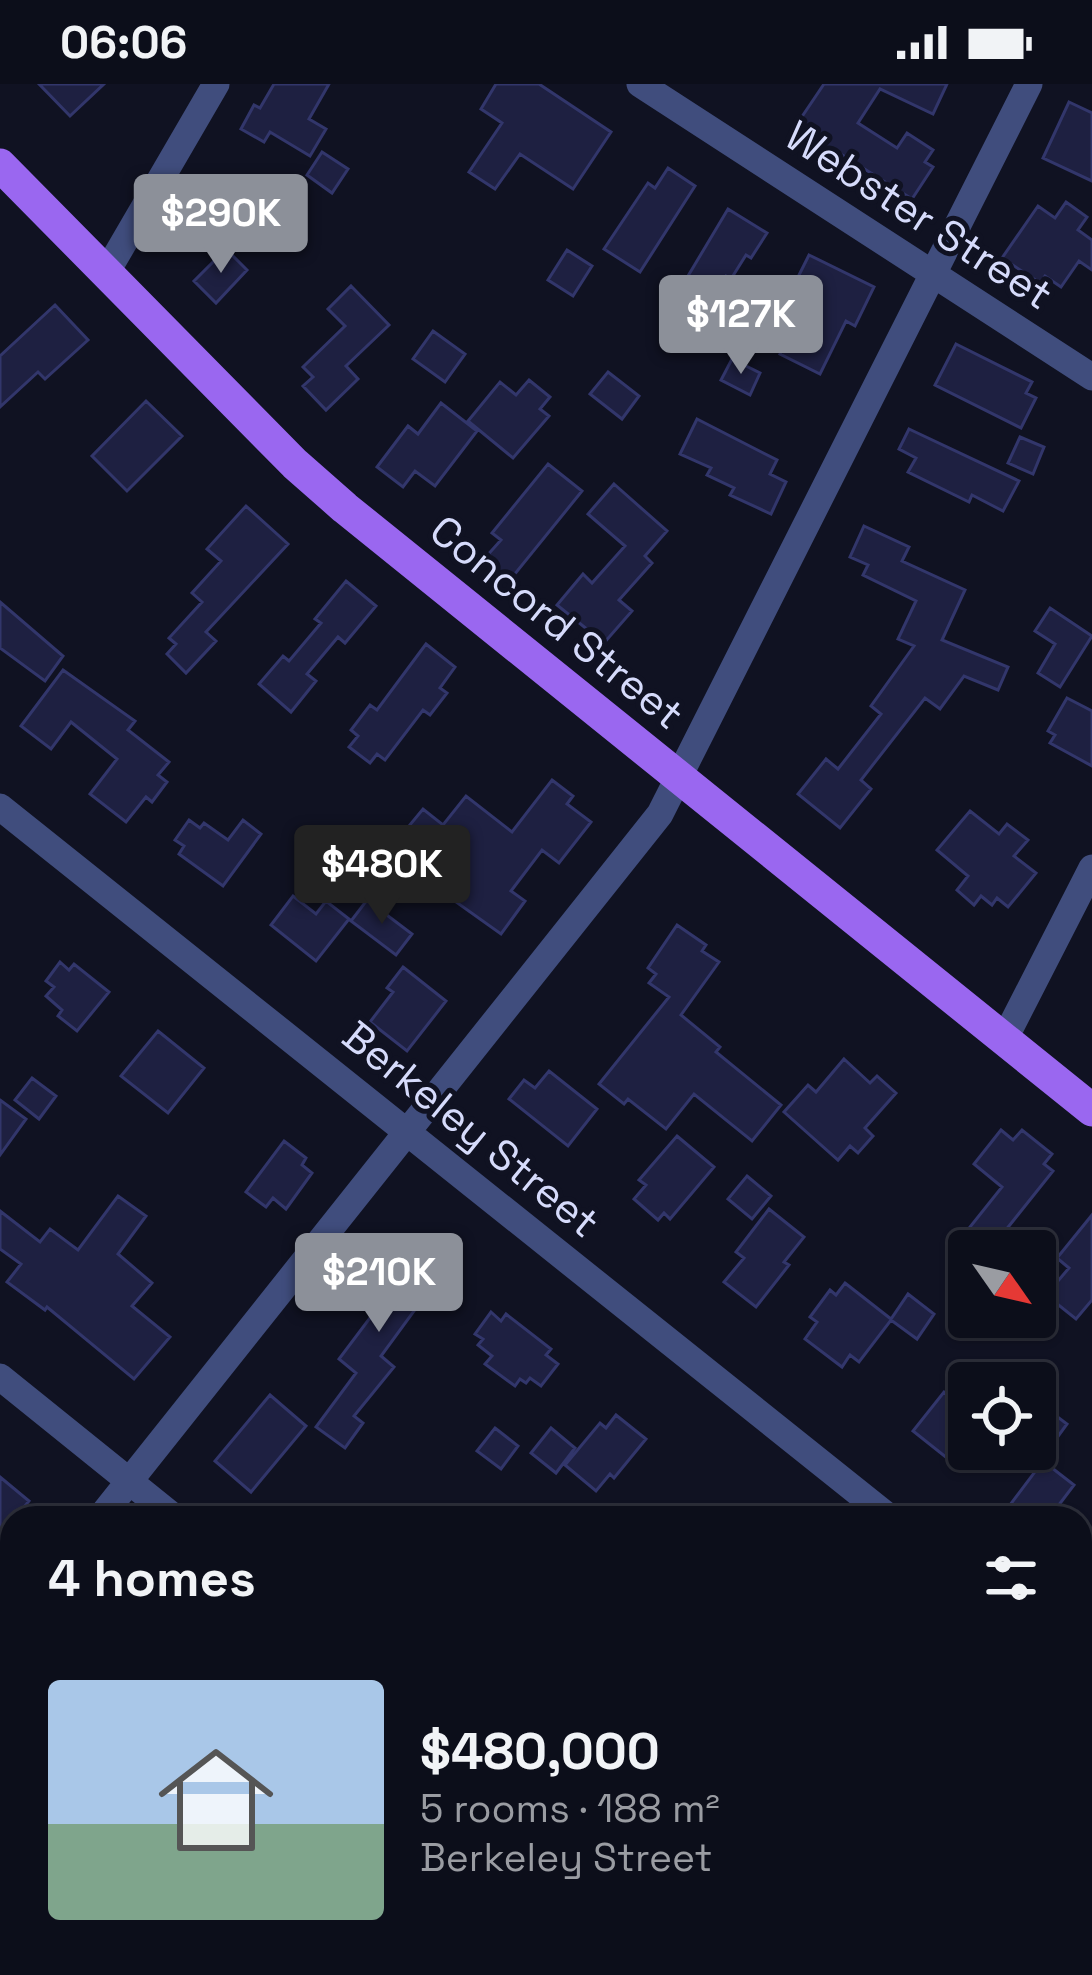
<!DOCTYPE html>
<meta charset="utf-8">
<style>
body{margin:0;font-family:"Space Grotesk",sans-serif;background:#151723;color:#f1f3f6;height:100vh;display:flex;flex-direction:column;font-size:45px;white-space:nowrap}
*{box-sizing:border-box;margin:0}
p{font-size:39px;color:#9a9ca2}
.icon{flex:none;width:66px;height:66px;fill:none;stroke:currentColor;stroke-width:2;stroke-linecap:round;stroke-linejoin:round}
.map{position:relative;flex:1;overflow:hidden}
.panel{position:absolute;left:0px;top:1422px;width:1092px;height:471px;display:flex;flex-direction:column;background:#0c0e1a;border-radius:36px 36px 0 0;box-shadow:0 3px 9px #0004,0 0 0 3px #2c2e39}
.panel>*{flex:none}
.needle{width:78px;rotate:124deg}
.fabs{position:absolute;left:948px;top:1146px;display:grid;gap:24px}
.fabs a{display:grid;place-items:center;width:108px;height:108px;border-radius:12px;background:#0c0e1a;box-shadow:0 3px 9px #0004,0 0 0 3px #2c2e39;font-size:60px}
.price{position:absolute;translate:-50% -102px;padding:0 27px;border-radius:12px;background:#8c9099;color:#fff;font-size:39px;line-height:78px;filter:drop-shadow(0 3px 6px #0008)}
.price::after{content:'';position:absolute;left:50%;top:72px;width:36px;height:27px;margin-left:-18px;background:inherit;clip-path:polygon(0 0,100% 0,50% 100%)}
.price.current{background:#222;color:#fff}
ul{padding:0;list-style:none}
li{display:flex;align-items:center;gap:36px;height:300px;padding:0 48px}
li span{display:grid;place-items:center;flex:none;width:336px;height:240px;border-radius:12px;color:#555}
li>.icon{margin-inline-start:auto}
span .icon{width:144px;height:144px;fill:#fffc;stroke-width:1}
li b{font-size:51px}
h2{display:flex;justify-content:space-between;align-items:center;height:144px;padding:0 48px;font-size:51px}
.status{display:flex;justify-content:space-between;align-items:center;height:84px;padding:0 60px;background:#0c0e1a;direction:ltr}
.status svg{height:33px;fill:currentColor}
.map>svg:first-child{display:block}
.building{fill:#1e2041;stroke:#32366b;stroke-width:3}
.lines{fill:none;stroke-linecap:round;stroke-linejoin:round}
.minor{stroke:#404d7d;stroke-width:27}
.major{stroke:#9a67f0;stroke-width:33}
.labels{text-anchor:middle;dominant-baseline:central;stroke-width:10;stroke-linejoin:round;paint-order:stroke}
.street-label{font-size:42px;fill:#d6dbfb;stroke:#101222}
</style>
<div class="status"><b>06:06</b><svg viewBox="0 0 49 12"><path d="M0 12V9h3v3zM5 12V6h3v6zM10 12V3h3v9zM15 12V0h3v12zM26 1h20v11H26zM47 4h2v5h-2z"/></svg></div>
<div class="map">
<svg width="1092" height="1891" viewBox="0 0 1092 1891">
<rect width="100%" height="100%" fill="#101222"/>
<path class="building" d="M 39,0 L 104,0 L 70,32 Z
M 274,0 L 329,0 L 309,35 L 326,45 L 310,72 L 270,48 L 264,58 L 241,45 L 254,21 L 260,24 Z
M 496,0 L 539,0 L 611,48 L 573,105 L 520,70 L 495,105 L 469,88 L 502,39 L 481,25 Z
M 824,0 L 947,0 L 933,30 L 880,5 L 858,39 L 897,64 L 907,49 L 933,66 L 925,78 L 933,83 L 912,115 L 836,67 L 830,75 L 805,59 L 811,49 L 797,40 Z
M 1069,18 L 1092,29 L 1092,97 L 1043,74 Z
M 322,68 L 348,85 L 332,109 L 307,91 Z
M 668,84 L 695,102 L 640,188 L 604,165 L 648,99 L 655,104 Z
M 1066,118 L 1087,133 L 1078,146 L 1092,156 L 1092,186 L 1079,177 L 1061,203 L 1045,192 L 1040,199 L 1002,174 L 1038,122 L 1055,134 Z
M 728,125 L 767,149 L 751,174 L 746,171 L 731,195 L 726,192 L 716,209 L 688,192 Z
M 226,165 L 247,186 L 216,219 L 194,197 Z
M 567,166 L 592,182 L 573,212 L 548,196 Z
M 809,171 L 874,203 L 855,242 L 846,237 L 820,290 L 780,270 L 806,217 L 790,209 Z
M 351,202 L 389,241 L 346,282 L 358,295 L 326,326 L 303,302 L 313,293 L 303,283 L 345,242 L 328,225 Z
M 55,221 L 88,256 L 45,295 L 38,288 L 0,323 L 0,272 Z
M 433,247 L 465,270 L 445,298 L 413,275 Z
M 956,260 L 1032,298 L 1026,309 L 1036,314 L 1021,344 L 935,301 Z
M 732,275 L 760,289 L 750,311 L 721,296 Z
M 608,288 L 639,312 L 622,335 L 590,310 Z
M 529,296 L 550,313 L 540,325 L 549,332 L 513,374 L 468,337 L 500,298 L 516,311 Z
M 146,317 L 182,352 L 127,407 L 92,372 Z
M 441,319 L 477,347 L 435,402 L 415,387 L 403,403 L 377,383 L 408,342 L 418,350 Z
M 697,335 L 777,376 L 770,390 L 786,398 L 771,430 L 730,411 L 734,404 L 707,391 L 711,384 L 680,370 Z
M 909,345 L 1019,397 L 1003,427 L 972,411 L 969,418 L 908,388 L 916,374 L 899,365 Z
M 1020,353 L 1044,363 L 1033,390 L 1008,379 Z
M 548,380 L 582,407 L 510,496 L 484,475 L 501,456 L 492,449 Z
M 614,400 L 667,447 L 645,472 L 652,479 L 619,516 L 632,527 L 604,559 L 557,521 L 583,490 L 592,499 L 625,462 L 588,430 Z
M 246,422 L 288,460 L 206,548 L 216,557 L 186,589 L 167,570 L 176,560 L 169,554 L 202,518 L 192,509 L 221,477 L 207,465 Z
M 864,442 L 909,463 L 902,477 L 965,506 L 942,556 L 1008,583 L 998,606 L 964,592 L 940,625 L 925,614 L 861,696 L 871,705 L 840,744 L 798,710 L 826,675 L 838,685 L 881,630 L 871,622 L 914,562 L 898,555 L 916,517 L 863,491 L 868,481 L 850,473 Z
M 346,497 L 376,522 L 345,559 L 338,553 L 307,590 L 316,597 L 291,628 L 259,600 L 283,572 L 289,577 L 321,539 L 315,535 Z
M 0,518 L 63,572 L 45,597 L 0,564 Z
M 1050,524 L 1092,552 L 1060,603 L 1038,589 L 1055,560 L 1035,547 Z
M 426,560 L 455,583 L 440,604 L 447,609 L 430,631 L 423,626 L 385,676 L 377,670 L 370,679 L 349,663 L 358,652 L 351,646 L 370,621 L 377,626 Z
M 63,586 L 135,637 L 128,646 L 169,678 L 158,691 L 167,698 L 152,718 L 146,713 L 126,738 L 90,710 L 117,675 L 71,638 L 51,665 L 21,642 Z
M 1067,614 L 1092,627 L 1092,682 L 1050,659 L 1055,651 L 1048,647 Z
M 552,696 L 573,712 L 567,720 L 591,738 L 559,779 L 542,766 L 511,807 L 525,817 L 501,850 L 442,808 L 460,783 L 409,742 L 423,725 L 443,741 L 466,712 L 512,748 Z
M 970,727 L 999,750 L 1007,740 L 1028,756 L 1014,772 L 1036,789 L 1008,823 L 997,814 L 992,821 L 981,812 L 974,821 L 957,806 L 968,792 L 937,766 Z
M 189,736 L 200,744 L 204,739 L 228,756 L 243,736 L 261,750 L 223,802 L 179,770 L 184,762 L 175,756 Z
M 293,812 L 316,830 L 326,817 L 349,835 L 316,877 L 271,841 Z
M 367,816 L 412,850 L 396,871 L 351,837 Z
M 677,841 L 706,861 L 702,867 L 719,878 L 681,931 L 720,963 L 716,968 L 781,1021 L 752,1057 L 694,1010 L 666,1045 L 628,1015 L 624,1020 L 599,1000 L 669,913 L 649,899 L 656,890 L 648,884 Z
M 60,878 L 69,886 L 74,880 L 109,908 L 77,947 L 58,932 L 62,926 L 46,912 L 54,903 L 46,897 Z
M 403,883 L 446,917 L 407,967 L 370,938 L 393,908 L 387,904 Z
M 158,947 L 204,984 L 168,1029 L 121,992 Z
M 844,975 L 870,999 L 877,992 L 896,1009 L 865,1044 L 873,1052 L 858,1069 L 850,1062 L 838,1076 L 784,1028 L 808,1001 L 816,1008 Z
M 549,987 L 597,1025 L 568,1062 L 509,1015 L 524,996 L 535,1004 Z
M 32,994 L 56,1012 L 39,1035 L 15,1016 Z
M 0,1016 L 26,1035 L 0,1071 Z
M 1001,1046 L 1013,1056 L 1022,1046 L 1052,1070 L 1044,1080 L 1053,1087 L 989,1167 L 979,1167 L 962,1153 L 1002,1103 L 974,1080 Z
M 677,1052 L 714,1083 L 670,1135 L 664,1129 L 658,1136 L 634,1115 L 646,1101 L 639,1096 Z
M 284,1057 L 306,1074 L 302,1081 L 312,1089 L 286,1125 L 273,1114 L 266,1123 L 246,1108 Z
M 747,1092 L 771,1112 L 752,1135 L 728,1115 Z
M 118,1112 L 146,1132 L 118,1170 L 152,1199 L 132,1222 L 170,1253 L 134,1295 L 47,1223 L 45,1226 L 7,1198 L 21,1180 L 0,1165 L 0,1127 L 40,1158 L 50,1145 L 78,1166 Z
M 769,1125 L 804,1153 L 784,1178 L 789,1181 L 756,1223 L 724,1198 L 744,1174 L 736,1168 Z
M 1092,1131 L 1092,1216 L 1076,1235 L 1046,1211 L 1069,1184 L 1057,1174 Z
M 403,1156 L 444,1186 L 381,1272 L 394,1283 L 354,1332 L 363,1339 L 345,1364 L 316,1343 L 356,1289 L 339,1275 L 379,1222 L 363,1209 Z
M 845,1199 L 891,1235 L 908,1210 L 934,1230 L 917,1255 L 891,1236 L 859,1278 L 850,1271 L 842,1283 L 805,1255 L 817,1238 L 810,1233 L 830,1206 L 836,1211 Z
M 491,1228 L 501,1237 L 506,1230 L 551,1265 L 546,1271 L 558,1280 L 541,1302 L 530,1294 L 526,1299 L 520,1295 L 515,1302 L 485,1280 L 492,1272 L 478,1261 L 483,1255 L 475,1250 Z
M 969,1301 L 969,1368 L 957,1382 L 913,1347 L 944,1308 L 956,1317 Z
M 270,1311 L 306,1342 L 251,1408 L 215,1377 Z
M 1035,1316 L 1067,1340 L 1035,1384 Z
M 616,1331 L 646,1355 L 614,1394 L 610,1390 L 596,1407 L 565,1381 L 600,1339 L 606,1344 Z
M 495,1344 L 518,1362 L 501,1385 L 477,1367 Z
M 551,1344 L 575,1364 L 556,1389 L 531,1369 Z
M 1043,1377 L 1074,1401 L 1049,1434 L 1019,1434 L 1007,1425 Z
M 0,1393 L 29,1417 L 0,1453 Z"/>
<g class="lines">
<path class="minor" d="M 640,0 L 1092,293
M 106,189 L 216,0
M 0,723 L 890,1434
M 1004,956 L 1092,784
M 0,1293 L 175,1434
M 100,1434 L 660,730 L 1029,0
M 1080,1475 L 1092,1460
M 0,1559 L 12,1544
M 1080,1586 L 1092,1595
M 17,1881 L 30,1891
M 731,1881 L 744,1891"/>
<path class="major" d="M 0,81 L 295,380 L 345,424 L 1092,1026"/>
</g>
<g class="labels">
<g class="street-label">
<text transform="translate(919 131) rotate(33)">Webster Street</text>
<text transform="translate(557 538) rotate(39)">Concord Street</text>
<text transform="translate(471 1045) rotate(39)">Berkeley Street</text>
</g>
</g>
</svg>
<div class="fabs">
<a><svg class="needle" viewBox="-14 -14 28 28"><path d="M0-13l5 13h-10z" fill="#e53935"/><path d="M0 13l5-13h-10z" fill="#9a9ca2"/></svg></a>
<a><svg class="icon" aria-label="locate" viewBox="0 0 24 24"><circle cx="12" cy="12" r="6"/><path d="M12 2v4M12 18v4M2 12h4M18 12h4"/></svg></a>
</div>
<b class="price" style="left:221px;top:192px">$290K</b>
<b class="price" style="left:741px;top:293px">$127K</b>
<b class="price current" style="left:382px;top:843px">$480K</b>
<b class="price" style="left:379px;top:1251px">$210K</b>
<section class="panel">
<h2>4 homes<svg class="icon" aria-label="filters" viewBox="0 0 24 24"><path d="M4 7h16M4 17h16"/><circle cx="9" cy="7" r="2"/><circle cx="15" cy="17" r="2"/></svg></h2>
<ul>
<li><span style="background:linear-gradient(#a9c7e8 60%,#7fa58c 0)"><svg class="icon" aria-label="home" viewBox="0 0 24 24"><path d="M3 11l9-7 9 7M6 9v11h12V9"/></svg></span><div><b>$480,000</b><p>5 rooms · 188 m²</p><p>Berkeley Street</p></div></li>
</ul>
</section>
</div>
